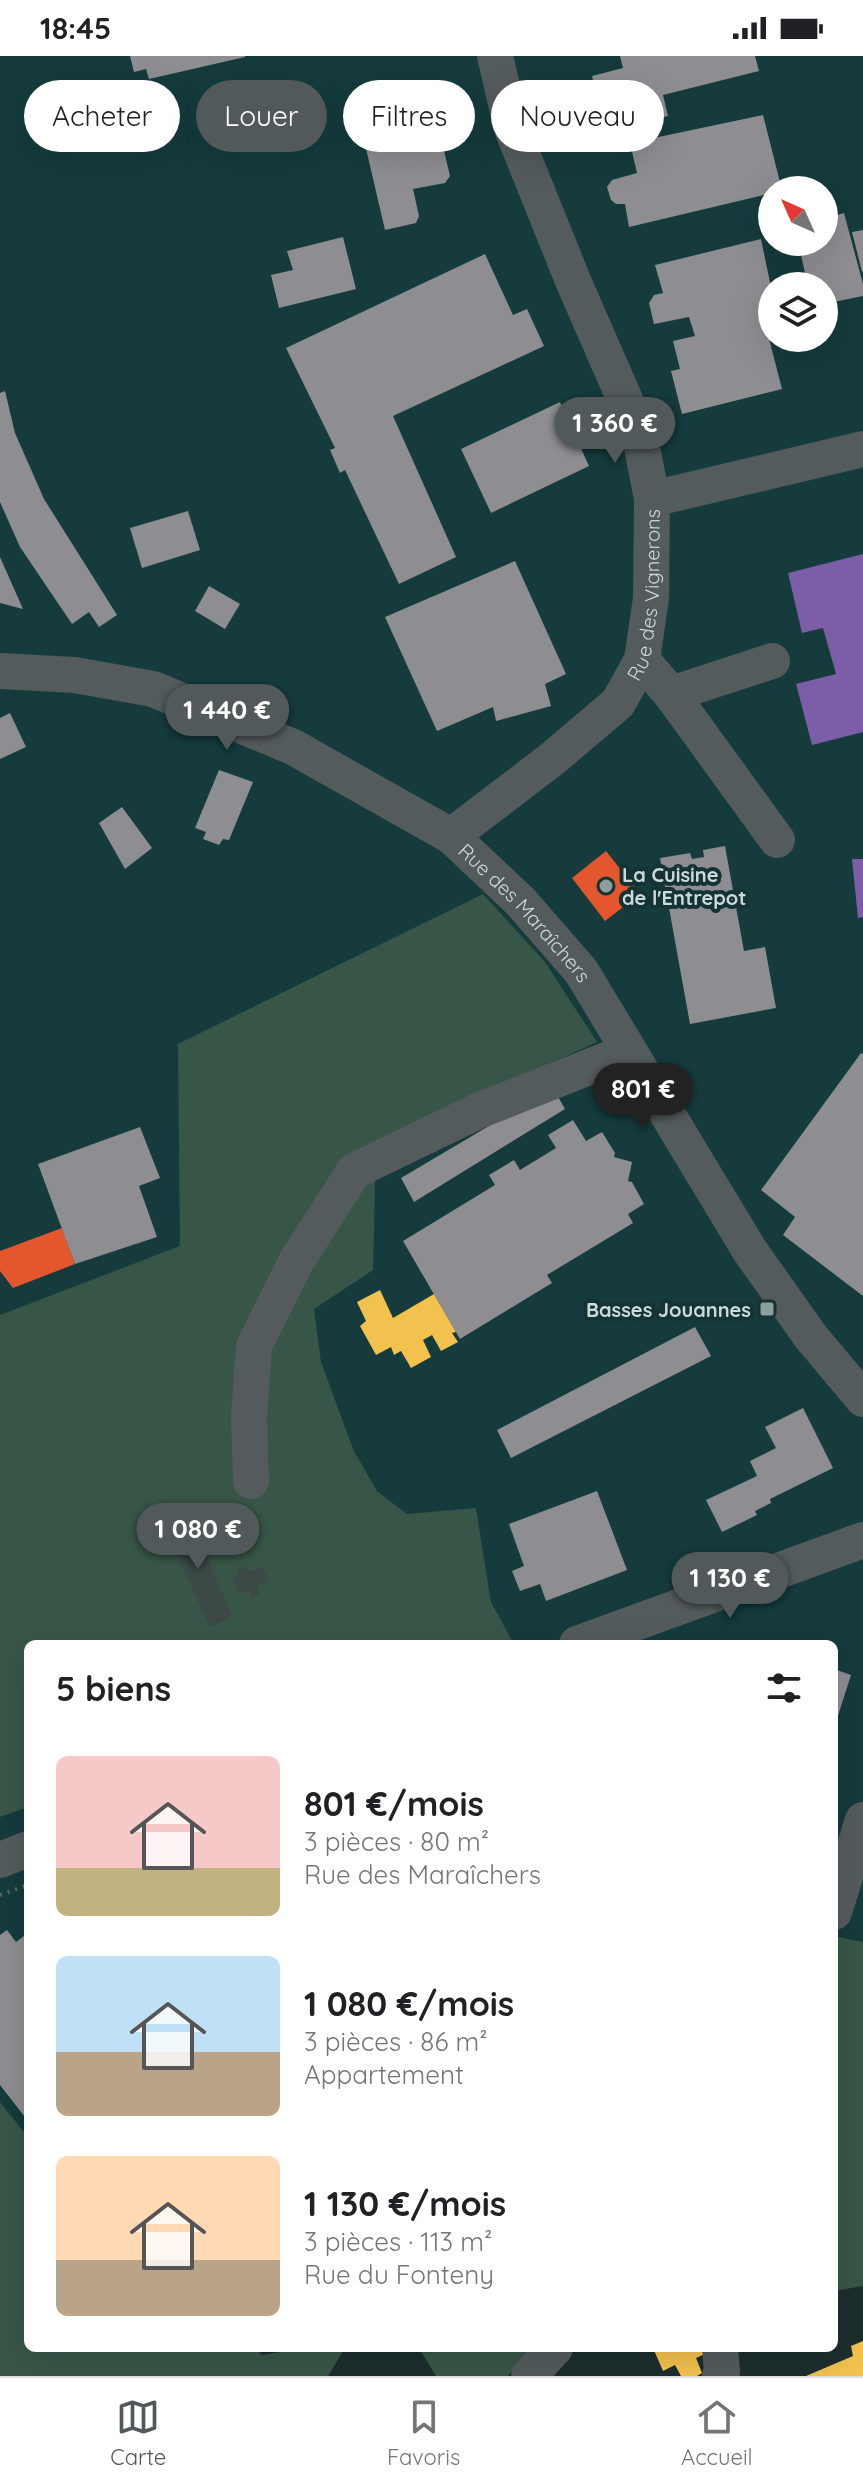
<!DOCTYPE html>
<html lang="fr">
<meta charset="utf-8">
<style>
body{margin:0;font-family:Quicksand,sans-serif;background:#f6f6f6;color:#202124;height:100vh;display:flex;flex-direction:column;font-size:30px;white-space:nowrap}
*{box-sizing:border-box;margin:0}
p{font-size:26px;color:#757577}
.icon{flex:none;width:44px;height:44px;fill:none;stroke:currentColor;stroke-width:2;stroke-linecap:round;stroke-linejoin:round}
.map{position:relative;flex:1;overflow:hidden}
.panel{position:absolute;left:24px;top:1584px;width:814px;height:712px;display:flex;flex-direction:column;background:#fff;border-radius:12px;box-shadow:0 8px 32px #0002}
.panel>*{flex:none}
.guide{position:absolute;left:24px;top:24px;width:816px;height:72px;display:flex;gap:16px}
.needle{width:52px;rotate:315deg}
.controls{position:absolute;left:758px;top:120px;display:grid;gap:16px}
.controls a{display:grid;place-items:center;width:80px;height:80px;border-radius:50%;background:#fff;box-shadow:0 8px 32px #0002;font-size:40px}
.price{position:absolute;translate:-50% -68px;padding:0 18px;border-radius:28px;background:#51595b;color:#fff;font-size:26px;line-height:52px;filter:drop-shadow(0 2px 4px #0008)}
.price::after{content:'';position:absolute;left:50%;top:48px;width:24px;height:18px;margin-left:-12px;background:inherit;clip-path:polygon(0 0,100% 0,50% 100%)}
.price.selected{background:#222;color:#fff}
ul{padding:0;list-style:none}
li{display:flex;align-items:center;gap:24px;height:200px;padding:0 32px}
li span{display:grid;place-items:center;flex:none;width:224px;height:160px;border-radius:12px;color:#555}
li>.icon{margin-inline-start:auto}
span .icon{width:96px;height:96px;fill:#fffc;stroke-width:1}
li b{font-size:34px}
h2{display:flex;justify-content:space-between;align-items:center;height:96px;padding:0 32px;font-size:34px}
.pill{padding:0 28px;border-radius:36px;background:#fff;box-shadow:0 8px 32px #0002;font-size:28px;line-height:72px}
.pill.selected{background:#51595b;color:#fff}
.status{display:flex;justify-content:space-between;align-items:center;height:56px;padding:0 40px;background:#fff;direction:ltr}
.status svg{height:22px;fill:currentColor}
.tabs{display:flex;justify-content:space-around;align-items:center;height:112px;border-top:2px solid #e0e0e0;background:#fff;font-size:22px;color:#757577}
.tabs a{display:grid;justify-items:center;gap:4px}
.tabs .selected{color:#51595b}
.map>svg:first-child{display:block}
.built{fill:#153b3d;fill-rule:evenodd}
.green{fill:#385648}
.homes{fill:#f2c14e}
.shops{fill:#e4572e}
.offices{fill:#7b5ea7}
.industry{fill:#8d8d92}
.building{fill:#3c4947}
.lines{fill:none;stroke-linecap:round;stroke-linejoin:round}
.path{stroke:#5e6667;stroke-width:4;stroke-dasharray:2 6;stroke-linecap:butt}
.minor{stroke:#545b5c;stroke-width:36}
.poi-dot{fill:#8d9e9e;stroke:#163334;stroke-width:3}
.labels{text-anchor:middle;dominant-baseline:central;stroke-width:8;stroke-linejoin:round;paint-order:stroke}
.street-label{font-size:20px;fill:#cadbdb;stroke:#163334}
.poi-label{font-size:20px;font-weight:bold;fill:#cadbdb;stroke:#163334;text-anchor:start}
</style>
<div class="status"><b>18:45</b><svg viewBox="0 0 49 12"><path d="M0 12V9h3v3zM5 12V6h3v6zM10 12V3h3v9zM15 12V0h3v12zM26 1h20v11H26zM47 4h2v5h-2z"/></svg></div>
<div class="map">
<svg width="863" height="2320" viewBox="0 0 863 2320">
<rect width="100%" height="100%" fill="#1d2d2d"/>
<path class="built" d="M 0,0 L 863,0 L 863,1886 L 834,1880 L 834,1588 L 514,1588 L 491,1546 L 476,1453 L 407,1458 L 377,1435 L 354,1395 L 321,1306 L 314,1252 L 179,988 L 181,1190 L 0,1259 ZM 772,134 L 824,134 L 824,186 L 772,186 ZM 772,230 L 824,230 L 824,282 L 772,282 Z
M 28,1751 L 28,2081 L 0,2046 L 0,1761 Z"/>
<path class="green" d="M 483,838 L 545,906 L 597,986 L 376,1087 L 373,1214 L 314,1253 L 321,1306 L 354,1395 L 377,1435 L 407,1458 L 476,1452 L 491,1546 L 514,1588 L 28,1588 L 28,1751 L 0,1761 L 0,1259 L 180,1190 L 178,988 Z
M 834,1880 L 863,1886 L 863,2230 L 834,2235 Z
M 0,2046 L 28,2081 L 28,2292 L 255,2292 L 262,2299 L 306,2292 L 345,2292 L 328,2320 L 0,2320 Z
M 419,2292 L 532,2292 L 508,2320 L 436,2320 Z"/>
<path class="homes" d="M 380,1234 L 393,1262 L 434,1238 L 456,1276 L 452,1277 L 458,1286 L 441,1295 L 432,1279 L 423,1284 L 431,1301 L 411,1312 L 401,1295 L 394,1299 L 391,1291 L 376,1299 L 360,1270 L 366,1265 L 357,1246 Z
M 863,2285 L 863,2320 L 806,2320 L 853,2300 L 851,2290 Z
M 653,2292 L 703,2292 L 705,2298 L 696,2302 L 702,2317 L 697,2320 L 681,2320 L 675,2309 L 663,2315 Z"/>
<path class="shops" d="M 606,795 L 640,838 L 605,865 L 572,822 Z
M 62,1172 L 75,1208 L 13,1232 L 0,1215 L 0,1195 Z"/>
<path class="offices" d="M 863,498 L 863,676 L 812,689 L 796,628 L 836,618 L 823,572 L 802,577 L 788,517 Z
M 852,803 L 863,803 L 863,861 L 858,862 Z"/>
<path class="industry" d="M 130,0 L 245,0 L 245,1 L 149,23 L 146,13 L 134,16 Z
M 620,0 L 755,0 L 759,15 L 663,39 L 668,60 L 606,76 L 601,59 L 594,54 L 598,45 L 592,20 L 623,12 Z
M 763,59 L 782,134 L 772,134 L 772,137 L 629,171 L 625,148 L 616,148 L 611,144 L 607,131 L 612,124 L 637,117 L 630,87 Z
M 400,76 L 401,85 L 435,76 L 440,78 L 450,120 L 445,127 L 413,133 L 419,160 L 416,167 L 385,174 L 364,84 Z
M 844,157 L 863,228 L 863,240 L 824,248 L 824,230 L 808,230 L 798,186 L 824,186 L 824,163 Z
M 863,174 L 863,215 L 862,216 L 852,176 Z
M 343,181 L 356,233 L 279,252 L 271,219 L 293,214 L 287,195 Z
M 761,183 L 772,236 L 772,261 L 764,263 L 782,333 L 682,358 L 671,315 L 680,313 L 673,285 L 695,280 L 689,261 L 654,268 L 649,247 L 654,239 L 663,237 L 655,209 Z
M 485,198 L 513,259 L 527,253 L 544,290 L 393,360 L 456,501 L 399,528 L 345,414 L 340,417 L 330,394 L 335,392 L 286,292 Z
M 5,335 L 15,377 L 44,443 L 117,559 L 99,571 L 89,556 L 72,568 L 20,491 L 0,446 L 0,337 Z
M 560,346 L 589,410 L 491,457 L 461,393 Z
M 188,455 L 200,494 L 142,512 L 130,472 Z
M 0,501 L 23,553 L 0,547 Z
M 515,505 L 566,618 L 545,628 L 551,650 L 496,665 L 493,651 L 437,675 L 385,561 Z
M 209,530 L 240,548 L 225,573 L 195,555 Z
M 10,657 L 26,691 L 0,703 L 0,662 Z
M 219,714 L 253,726 L 229,784 L 223,783 L 219,789 L 203,783 L 206,776 L 195,772 Z
M 122,751 L 152,792 L 125,813 L 99,767 Z
M 725,790 L 744,895 L 765,891 L 776,952 L 690,968 L 660,802 L 690,797 L 692,803 L 704,801 L 703,794 Z
M 861,997 L 863,998 L 863,1240 L 783,1179 L 795,1161 L 761,1134 Z
M 557,1039 L 565,1053 L 414,1146 L 401,1122 L 531,1045 Z
M 573,1064 L 586,1085 L 602,1076 L 615,1097 L 614,1101 L 632,1106 L 628,1125 L 632,1126 L 644,1148 L 628,1158 L 633,1167 L 547,1219 L 552,1227 L 460,1283 L 403,1185 L 495,1129 L 489,1119 L 514,1104 L 520,1114 L 556,1092 L 548,1079 Z
M 140,1071 L 160,1122 L 139,1130 L 157,1181 L 75,1208 L 38,1108 Z
M 695,1271 L 711,1300 L 511,1402 L 497,1374 Z
M 803,1352 L 833,1412 L 770,1443 L 771,1447 L 755,1455 L 757,1459 L 722,1476 L 706,1444 L 757,1420 L 750,1405 L 776,1392 L 765,1371 Z
M 597,1435 L 627,1514 L 546,1545 L 540,1528 L 520,1535 L 512,1515 L 524,1510 L 509,1468 Z
M 834,1613 L 851,1619 L 835,1669 L 834,1669 Z
M 7,1874 L 16,1886 L 28,1877 L 28,2065 L 0,2029 L 0,1879 Z"/>
<path class="building" d="M 189,1460 L 232,1560 L 210,1571 L 164,1472 Z
M 241,1511 L 247,1512 L 251,1516 L 262,1511 L 269,1525 L 257,1530 L 260,1539 L 252,1542 L 249,1534 L 238,1538 L 233,1523 L 239,1520 L 237,1516 Z"/>
<g class="lines">
<path class="path" d="M 0,1839 L 28,1829"/>
<g class="minor">
<path d="M 652,443 L 863,393"/>
<path d="M 642,604 L 671,638 L 777,784"/>
<path id="s1" d="M 0,615 L 75,619 L 153,633 L 293,691 L 451,780 L 521,846 L 581,915 L 750,1195 L 811,1281 L 863,1343"/>
<path d="M 671,638 L 772,605"/>
<path id="s2" d="M 451,780 L 552,703 L 618,647 L 642,604 L 651,542 L 652,443 L 639,376 L 574,227 L 512,73 L 495,0"/>
<path d="M 251,1425 L 249,1362 L 254,1290 L 296,1206 L 354,1115 L 478,1055 L 629,995"/>
<path d="M 577,1588 L 863,1484"/>
<path d="M 0,1804 L 28,1793"/>
<path d="M 834,1856 L 863,1764"/>
<path d="M 720,2292 L 722,2315 L 720,2320"/>
<path d="M 529,2320 L 555,2292"/>
</g>
</g>
<g class="poi-dot">
<circle cx="606" cy="830" r="8"/>
<rect x="759" y="1245" width="16" height="16" rx="4"/>
</g>
<g class="labels">
<g class="street-label">
<text stroke="none"><textPath href="#s2" startOffset="328">Rue des Vignerons</textPath></text>
<text stroke="none"><textPath href="#s1" startOffset="594">Rue des Maraîchers</textPath></text>
</g>
<g class="poi-label">
<text x="622" y="818">La Cuisine<tspan x="622" dy="23">de l'Entrepot</tspan></text>
<text x="751" y="1253" text-anchor="end">Basses Jouannes</text>
</g>
</g>
</svg>
<div class="controls">
<a><svg class="needle" viewBox="-14 -14 28 28"><path d="M0-13l5 13h-10z" fill="#e53935"/><path d="M0 13l5-13h-10z" fill="#757577"/></svg></a>
<a><svg class="icon" aria-label="layers" viewBox="0 0 24 24"><path d="M12 4l9 5-9 5-9-5zM3 14l9 5 9-5"/></svg></a>
</div>
<b class="price" style="left:615px;top:409px">1 360 €</b>
<b class="price" style="left:227px;top:696px">1 440 €</b>
<b class="price selected" style="left:643px;top:1075px">801 €</b>
<b class="price" style="left:198px;top:1515px">1 080 €</b>
<b class="price" style="left:730px;top:1564px">1 130 €</b>
<div class="guide">
<a class="pill">Acheter</a>
<a class="pill selected">Louer</a>
<a class="pill">Filtres</a>
<a class="pill">Nouveau</a>
</div>
<section class="panel">
<h2>5 biens<svg class="icon" aria-label="filters" viewBox="0 0 24 24"><path d="M4 7h16M4 17h16"/><circle cx="9" cy="7" r="2"/><circle cx="15" cy="17" r="2"/></svg></h2>
<ul>
<li><span style="background:linear-gradient(#f6c9c9 70%,#c2b280 0)"><svg class="icon" aria-label="home" viewBox="0 0 24 24"><path d="M3 11l9-7 9 7M6 9v11h12V9"/></svg></span><div><b>801 €/mois</b><p>3 pièces · 80 m²</p><p>Rue des Maraîchers</p></div></li>
<li><span style="background:linear-gradient(#bfe0f5 60%,#b9a48a 0)"><svg class="icon" aria-label="home" viewBox="0 0 24 24"><path d="M3 11l9-7 9 7M6 9v11h12V9"/></svg></span><div><b>1 080 €/mois</b><p>3 pièces · 86 m²</p><p>Appartement</p></div></li>
<li><span style="background:linear-gradient(#ffd9b3 65%,#b9a48a 0)"><svg class="icon" aria-label="home" viewBox="0 0 24 24"><path d="M3 11l9-7 9 7M6 9v11h12V9"/></svg></span><div><b>1 130 €/mois</b><p>3 pièces · 113 m²</p><p>Rue du Fonteny</p></div></li>
</ul>
</section>
</div>
<nav class="tabs">
<a class="selected"><svg class="icon" aria-label="map" viewBox="0 0 24 24"><path d="M3 6l6-2 6 2 6-2v14l-6 2-6-2-6 2zM9 4v14M15 6v14"/></svg>Carte</a>
<a><svg class="icon" aria-label="saved" viewBox="0 0 24 24"><path d="M7 4h10v16l-5-4-5 4z"/></svg>Favoris</a>
<a><svg class="icon" aria-label="home" viewBox="0 0 24 24"><path d="M3 11l9-7 9 7M6 9v11h12V9"/></svg>Accueil</a>
</nav>
